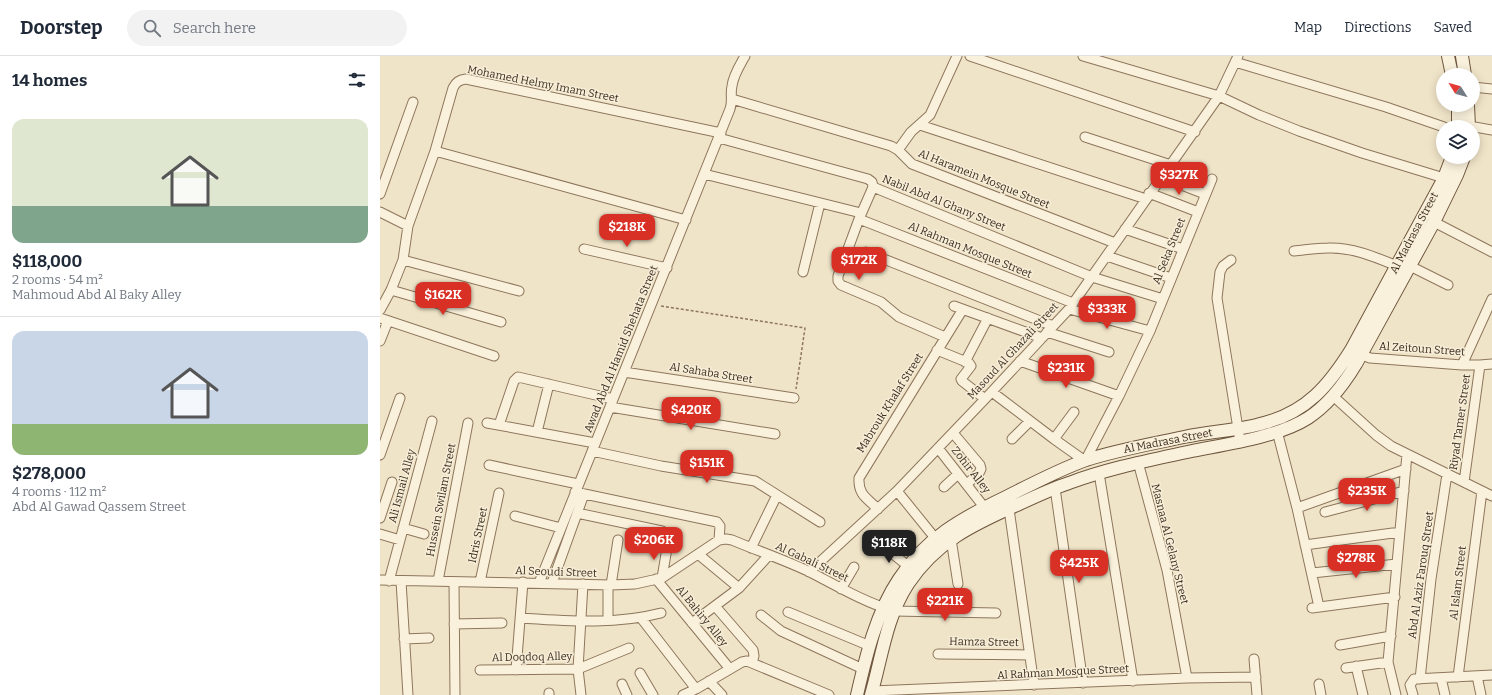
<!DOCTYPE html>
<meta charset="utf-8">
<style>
body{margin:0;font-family:Bitter,serif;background:#f2f2f3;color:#1f2937;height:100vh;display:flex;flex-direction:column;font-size:15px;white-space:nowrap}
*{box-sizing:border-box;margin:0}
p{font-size:13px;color:#747a83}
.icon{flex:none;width:22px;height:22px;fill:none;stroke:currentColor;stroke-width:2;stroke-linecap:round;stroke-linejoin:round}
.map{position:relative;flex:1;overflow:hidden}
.drawer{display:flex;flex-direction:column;background:#fff;width:380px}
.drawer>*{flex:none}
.needle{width:26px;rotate:307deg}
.fabs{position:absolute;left:1056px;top:12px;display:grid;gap:8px}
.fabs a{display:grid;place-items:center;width:44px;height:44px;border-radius:50%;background:#fff;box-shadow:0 2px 10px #0003;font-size:20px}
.price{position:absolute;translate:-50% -34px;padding:0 9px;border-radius:8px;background:#d93025;color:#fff;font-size:13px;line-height:26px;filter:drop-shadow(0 1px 2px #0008)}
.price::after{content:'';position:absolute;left:50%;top:24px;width:12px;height:9px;margin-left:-6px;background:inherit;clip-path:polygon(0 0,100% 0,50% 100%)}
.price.selected{background:#222;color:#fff}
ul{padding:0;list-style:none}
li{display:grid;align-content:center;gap:8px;height:212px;padding:0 12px}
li+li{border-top:1px solid #e0e1e3}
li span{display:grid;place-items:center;height:124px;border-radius:12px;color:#555}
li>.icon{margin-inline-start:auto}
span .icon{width:72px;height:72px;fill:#fffc;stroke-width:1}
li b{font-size:17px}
h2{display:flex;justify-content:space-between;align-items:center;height:48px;padding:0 12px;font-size:17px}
header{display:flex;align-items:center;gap:24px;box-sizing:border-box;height:56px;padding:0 20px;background:#fff;border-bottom:1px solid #e0e1e3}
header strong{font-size:19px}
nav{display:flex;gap:22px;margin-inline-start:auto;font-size:14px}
.search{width:280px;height:36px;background:#f2f2f3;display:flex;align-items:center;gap:10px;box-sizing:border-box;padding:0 14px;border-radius:22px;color:#747a83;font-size:15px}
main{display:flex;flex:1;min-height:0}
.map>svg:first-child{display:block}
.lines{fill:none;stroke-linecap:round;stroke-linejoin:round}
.street-casing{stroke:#8d765c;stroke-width:11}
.secondary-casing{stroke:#6f573f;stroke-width:14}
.path{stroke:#8d765c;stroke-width:1.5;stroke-dasharray:3 2;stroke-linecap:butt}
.street{stroke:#faf1dc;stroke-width:9}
.secondary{stroke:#faf1dc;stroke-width:12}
.labels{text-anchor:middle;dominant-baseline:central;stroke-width:3;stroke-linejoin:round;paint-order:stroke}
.street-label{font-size:11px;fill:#3d2e20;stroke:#f7eed8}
</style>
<header>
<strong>Doorstep</strong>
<div class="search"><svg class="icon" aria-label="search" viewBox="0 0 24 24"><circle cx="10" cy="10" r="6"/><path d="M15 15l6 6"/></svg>Search here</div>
<nav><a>Map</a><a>Directions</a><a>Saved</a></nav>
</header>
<main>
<section class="drawer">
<h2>14 homes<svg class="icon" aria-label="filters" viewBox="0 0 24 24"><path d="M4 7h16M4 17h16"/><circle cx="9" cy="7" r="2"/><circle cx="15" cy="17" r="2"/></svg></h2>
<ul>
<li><span style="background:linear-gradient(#dfe7d0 70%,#7fa58c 0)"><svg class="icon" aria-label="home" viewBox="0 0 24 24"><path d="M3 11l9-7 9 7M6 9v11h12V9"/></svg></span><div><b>$118,000</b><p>2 rooms · 54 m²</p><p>Mahmoud Abd Al Baky Alley</p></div></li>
<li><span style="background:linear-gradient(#c9d6e8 75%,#8fb573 0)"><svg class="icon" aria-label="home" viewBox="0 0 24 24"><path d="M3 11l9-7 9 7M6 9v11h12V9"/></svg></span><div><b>$278,000</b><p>4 rooms · 112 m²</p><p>Abd Al Gawad Qassem Street</p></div></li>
</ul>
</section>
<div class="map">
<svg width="1112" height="639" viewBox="0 0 1112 639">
<rect width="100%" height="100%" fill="#f0e4c8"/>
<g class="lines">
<g class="street-casing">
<path id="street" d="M 590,0 L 815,76
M 703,0 L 839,40 L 879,59 L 919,75 L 982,97 L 1064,122
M 855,6 L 1006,51 L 1064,71
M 1093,31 L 1112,33
M 352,43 L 511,90 L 518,94 L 532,108 L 735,187
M 540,69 L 766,143
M 1089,70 L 1112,74
M 705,81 L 791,109
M 339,82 L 488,123 L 492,126 L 493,131 L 712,221 L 783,243
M 518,94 L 531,76 L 550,59 L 577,0
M 55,95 L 306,164
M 324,118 L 481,157
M 781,121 L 825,138
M 493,131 L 479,163 L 458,220 L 458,225 L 461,229 L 501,246 L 519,261 L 565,281
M 769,137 L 818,156
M 0,138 L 33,46
M 0,156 L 28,170
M 479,163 L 693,247
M 1054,166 L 1112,196
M 745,173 L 803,193
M 204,193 L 287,212
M 914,195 C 925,194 937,192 948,192 C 972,191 995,201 1017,210
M 486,196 L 673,270
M 727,200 L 791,222
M 23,204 L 139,235
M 851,204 L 843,210 L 840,216 L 837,242 L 860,385
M 1030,210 L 1068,229
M 423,216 L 440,147
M 11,234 L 121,266
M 574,250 L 662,282
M 689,253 L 770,275
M 0,254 L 11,234 L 23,204 L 28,170 L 55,95 L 73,32 C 76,26 79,24 86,23 L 341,77
M 0,262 L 114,300
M 667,276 L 729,296
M 0,285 L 8,265
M 557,294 L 589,307 L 591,310 L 581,323 L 582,325 L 605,343
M 977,297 L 990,302 L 1082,309 L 1100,309 L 1112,308
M 640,305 L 739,340
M 585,306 L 608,262
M 1082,309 L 1112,243
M 244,316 L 414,342
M 612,336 L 674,383 L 705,405 L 739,340 L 770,275 L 832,123
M 953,340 L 996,379 L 1011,390 L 1112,440
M 230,351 L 395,378
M 107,367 L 215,387
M 119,369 L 134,325 L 138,321 L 233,343
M 897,375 L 917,452 L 939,551
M 157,376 L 169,328
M 573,377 L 600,409 L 601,413 L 599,417 L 587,428
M 632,383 L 650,365
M 674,383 L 694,356
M 558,392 L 604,451
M 212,395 L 281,410 L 375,425 L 440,466
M 0,399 L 20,342
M 758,406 L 787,514 L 807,622
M 109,409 L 198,428
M 719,417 L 753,625
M 1084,426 L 1100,309
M 564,431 L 578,418
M 675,432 L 703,627
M 517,435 L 555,482
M 195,436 L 337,466 L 340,470 L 339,484
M 917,452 L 1026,413
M 498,453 C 487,442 478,439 479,422 L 583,253
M 629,453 L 654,629
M 945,456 L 1024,435
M 197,457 L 282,475
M 135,460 L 181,472
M 0,462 L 12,426
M 23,472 L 44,478
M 0,478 L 20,484
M 571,483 L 578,528
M 925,489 L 1020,476
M 503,490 L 528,510
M 371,492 L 397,439
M 318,498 L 359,532
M 429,516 L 517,435 L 605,343 L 689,253 L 839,40 L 858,0
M 932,517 L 1017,508
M 282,522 L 287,492
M 276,523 L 350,613
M 0,524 L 231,529 L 255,528 L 282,522 L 339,484 L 346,483 L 352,484 C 378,495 405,504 430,516 C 457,530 484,546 514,555 L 616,557
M 9,525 L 52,365
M 21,525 L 28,639
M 58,525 L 88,367
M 74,526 L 75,639
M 100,526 L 119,437
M 159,527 L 350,53 C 353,45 350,38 352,30 C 353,20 360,9 365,0
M 172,527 L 204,438
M 228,529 L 228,564
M 231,529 L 238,484
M 461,533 L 474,511
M 335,550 L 373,594 L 374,600 L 372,606
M 932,552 L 1015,541
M 408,556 L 490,590
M 381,559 L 401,575 L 483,613
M 140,562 C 187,565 235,569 281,557
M 261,562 L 316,633
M 312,567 L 359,532 L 389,499
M 74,568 L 122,567
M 24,583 L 49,582
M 960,589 L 1011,580
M 558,598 L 650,599
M 874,603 L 877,639
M 976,610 L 983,639
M 966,612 L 1008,606
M 100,614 L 198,613 L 249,592
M 136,614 L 143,526
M 260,617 L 273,639
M 1097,620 L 1101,639
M 1078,621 L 1102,435
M 1061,622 L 1065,639
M 1040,623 L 1051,523 L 1067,418
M 329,625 L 342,639
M 242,628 L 247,639
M 939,628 L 941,639
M 492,635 L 807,622 L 876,621
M 169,639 L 169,637
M 201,639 L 198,613 L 203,528
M 303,639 L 316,633 L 362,606 L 367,605 L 449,639
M 1016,639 L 1008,606 L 1027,398
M 1033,639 L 1030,629 L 1034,623 L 1112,619"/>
</g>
<g class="secondary-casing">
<path id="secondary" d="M 1068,0 L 1072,19
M 1082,0 L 1085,19
M 1088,49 L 1089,71
M 1078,71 L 1078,49
M 477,639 C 486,600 496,557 519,523 C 546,482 582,462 626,441 C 652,428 678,414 706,404 C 737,394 771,388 804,381 C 830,375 858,375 884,367 C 927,356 949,329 971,294 L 1064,122 L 1072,101
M 491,639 C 502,601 506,562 528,528 C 556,486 592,469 637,449 C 654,441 671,433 689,427 C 729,412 771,404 812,395 C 847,388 898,381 928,362 C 948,349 964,328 976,308 L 1054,166 L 1077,119 L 1084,101"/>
</g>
<path class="path" d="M 281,250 L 425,272 L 416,333"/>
<use href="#street" class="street"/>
<use href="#secondary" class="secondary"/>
</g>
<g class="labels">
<g class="street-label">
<text transform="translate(163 28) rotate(11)">Mohamed Helmy Imam Street</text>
<text transform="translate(604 123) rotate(22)">Al Haramein Mosque Street</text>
<text transform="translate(564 147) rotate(22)">Nabil Abd Al Ghany Street</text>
<text transform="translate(1034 177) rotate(-62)">Al Madrasa Street</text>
<text transform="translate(590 194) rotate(22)">Al Rahman Mosque Street</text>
<text transform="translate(789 195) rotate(-68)">Al Seka Street</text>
<text transform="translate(241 293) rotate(-68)">Awad Abd Al Hamid Shehata Street</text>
<text transform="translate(1042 293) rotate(4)">Al Zeitoun Street</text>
<text transform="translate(633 295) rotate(-47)">Masoud Al Ghazali Street</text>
<text transform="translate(331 317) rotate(9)">Al Sahaba Street</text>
<text transform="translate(510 347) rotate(-58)">Mabrouk Khalaf Street</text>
<text transform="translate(1080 366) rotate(-82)">Riyad Tamer Street</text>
<text transform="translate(788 385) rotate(-11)">Al Madrasa Street</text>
<text transform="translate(591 414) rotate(52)">Zohir Alley</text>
<text transform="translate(22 430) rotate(-75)">Ali Ismail Alley</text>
<text transform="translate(61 444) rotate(-79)">Hussein Swilam Street</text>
<text transform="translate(98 479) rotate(-78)">Idris Street</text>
<text transform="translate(790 488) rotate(76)">Masnaa Al Gelany Street</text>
<text transform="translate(432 506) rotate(25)">Al Gabali Street</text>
<text transform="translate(176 516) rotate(2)">Al Seoudi Street</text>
<text transform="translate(1041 519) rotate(-82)">Abd Al Aziz Farouq Street</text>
<text transform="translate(1078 527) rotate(-83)">Al Islam Street</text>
<text transform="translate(322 560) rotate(51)">Al Bahiry Alley</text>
<text transform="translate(604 586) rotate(1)">Hamza Street</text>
<text transform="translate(152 601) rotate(-1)">Al Doqdoq Alley</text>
<text transform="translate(683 616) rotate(-3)">Al Rahman Mosque Street</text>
</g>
</g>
</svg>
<div class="fabs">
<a><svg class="needle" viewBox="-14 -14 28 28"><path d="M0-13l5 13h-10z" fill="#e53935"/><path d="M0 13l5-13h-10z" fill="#747a83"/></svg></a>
<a><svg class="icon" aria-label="layers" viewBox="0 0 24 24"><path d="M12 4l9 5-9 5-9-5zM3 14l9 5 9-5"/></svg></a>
</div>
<b class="price" style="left:799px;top:140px">$327K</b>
<b class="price" style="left:247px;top:192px">$218K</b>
<b class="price" style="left:479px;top:225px">$172K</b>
<b class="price" style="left:63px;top:260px">$162K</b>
<b class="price" style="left:727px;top:274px">$333K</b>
<b class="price" style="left:686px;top:333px">$231K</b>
<b class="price" style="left:311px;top:375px">$420K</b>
<b class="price" style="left:327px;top:428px">$151K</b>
<b class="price" style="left:987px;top:456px">$235K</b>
<b class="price" style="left:274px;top:505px">$206K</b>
<b class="price selected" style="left:509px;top:508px">$118K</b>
<b class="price" style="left:976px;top:523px">$278K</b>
<b class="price" style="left:699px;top:528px">$425K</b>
<b class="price" style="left:565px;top:566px">$221K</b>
</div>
</main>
